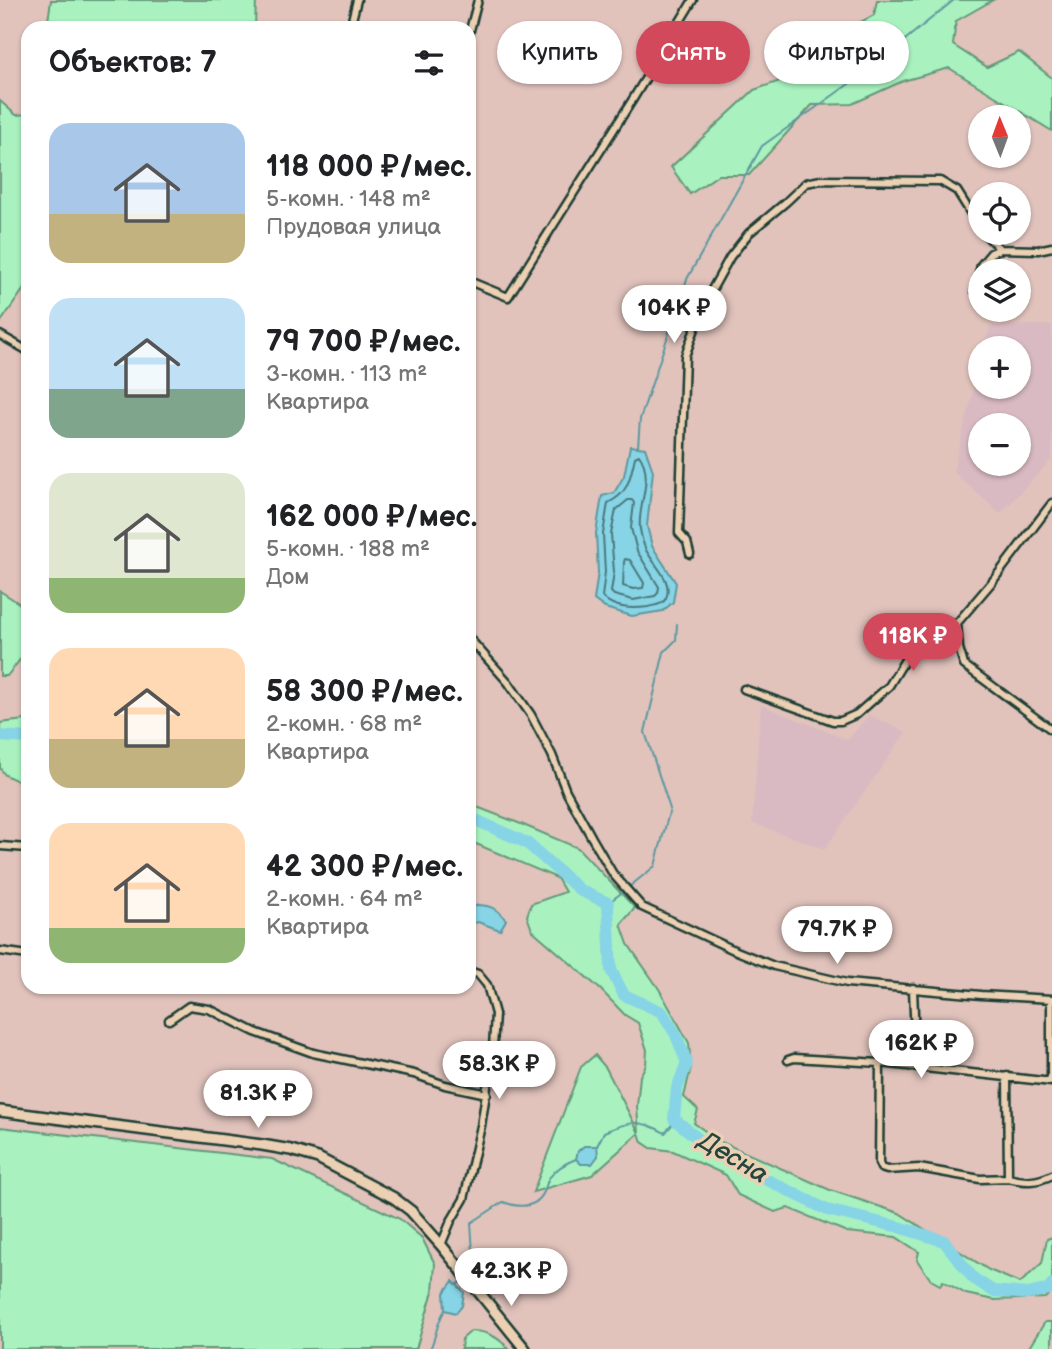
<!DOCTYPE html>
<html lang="ru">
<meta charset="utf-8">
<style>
body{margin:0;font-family:"Balsamiq Sans",sans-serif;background:#f6f6f6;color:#202124;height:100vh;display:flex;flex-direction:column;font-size:26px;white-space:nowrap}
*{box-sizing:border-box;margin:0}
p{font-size:23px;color:#757577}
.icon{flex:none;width:38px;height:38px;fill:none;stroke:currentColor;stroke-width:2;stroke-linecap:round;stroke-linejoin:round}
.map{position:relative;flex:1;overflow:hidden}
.side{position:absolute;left:21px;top:21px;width:455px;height:973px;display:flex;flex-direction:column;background:#fff;border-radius:21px;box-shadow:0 2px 5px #0004}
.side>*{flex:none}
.guide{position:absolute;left:497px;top:21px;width:450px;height:63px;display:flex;gap:14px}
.needle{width:46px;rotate:359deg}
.fabs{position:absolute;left:968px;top:105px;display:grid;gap:14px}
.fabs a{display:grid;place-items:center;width:63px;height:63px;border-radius:50%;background:#fff;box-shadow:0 2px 5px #0004;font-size:35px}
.price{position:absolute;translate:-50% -60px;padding:0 16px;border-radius:24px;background:#fff;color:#222;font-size:23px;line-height:46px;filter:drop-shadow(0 2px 4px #0008)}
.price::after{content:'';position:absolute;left:50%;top:42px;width:21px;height:16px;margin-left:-10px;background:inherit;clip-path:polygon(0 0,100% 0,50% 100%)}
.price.on{background:#d1495b;color:#fff}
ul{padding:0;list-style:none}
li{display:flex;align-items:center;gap:21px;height:175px;padding:0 28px}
li span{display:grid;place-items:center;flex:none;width:196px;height:140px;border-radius:21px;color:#555}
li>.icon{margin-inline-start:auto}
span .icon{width:84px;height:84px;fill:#fffc;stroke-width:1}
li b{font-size:30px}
h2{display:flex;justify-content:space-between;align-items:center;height:84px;padding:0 28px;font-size:30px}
.chip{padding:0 24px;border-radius:32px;background:#fff;box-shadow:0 2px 5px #0004;font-size:24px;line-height:63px}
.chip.on{background:#d1495b;color:#fff}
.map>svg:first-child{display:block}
.built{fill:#d9bac2;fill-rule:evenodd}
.green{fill:#a9f2bf;stroke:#64987a;stroke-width:2}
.water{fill:#87d4e6;stroke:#5d989f;stroke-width:2}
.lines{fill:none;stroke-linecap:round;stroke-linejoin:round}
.shore{stroke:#49797b;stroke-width:2}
.stream{stroke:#5d989f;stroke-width:2}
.river{stroke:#87d4e6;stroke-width:12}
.street-casing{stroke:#1f3d34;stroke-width:11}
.secondary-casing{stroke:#1f3d34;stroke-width:14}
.street{stroke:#ecd0b3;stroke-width:6}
.secondary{stroke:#ecd0b3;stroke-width:9}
.labels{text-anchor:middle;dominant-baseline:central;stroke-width:7;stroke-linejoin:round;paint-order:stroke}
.water-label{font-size:26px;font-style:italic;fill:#24453d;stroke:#ecd0b3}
</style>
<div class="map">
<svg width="1052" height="1349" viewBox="0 0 1052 1349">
<rect width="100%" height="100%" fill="#e1c3bc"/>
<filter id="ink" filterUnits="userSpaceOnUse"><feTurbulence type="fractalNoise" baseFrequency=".0143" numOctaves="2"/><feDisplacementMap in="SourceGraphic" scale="14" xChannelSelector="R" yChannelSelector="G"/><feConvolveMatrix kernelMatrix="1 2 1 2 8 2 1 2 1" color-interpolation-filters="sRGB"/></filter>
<g filter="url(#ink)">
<path class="built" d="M 1052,325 L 1052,459 L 1000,514 L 953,471 L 980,365 L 980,387 L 1018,387 L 1018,348 L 984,348 L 990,326 ZM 980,425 L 1018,425 L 1018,464 L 980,464 Z
M 761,705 L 848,740 L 869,715 L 906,732 L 825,849 L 752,823 Z"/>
<path class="green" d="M 51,0 L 256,0 L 255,28 L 47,28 Z
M 877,0 L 993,0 L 956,21 L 953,45 L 987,67 L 1019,52 L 1052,78 L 1052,131 L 949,68 L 903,81 L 852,104 L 812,105 L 749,175 L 718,175 L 690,194 L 671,167 L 754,90 L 783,80 L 810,49 L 874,15 Z
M 0,101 L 16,115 L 28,114 L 28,283 L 0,323 Z
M 0,591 L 28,609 L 28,620 L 22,657 L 7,676 L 0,676 Z
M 25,720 L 28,721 L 28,786 L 5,775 L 0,768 L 0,723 Z
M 469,804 L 521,824 L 578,848 L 635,908 L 621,924 L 628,944 L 659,989 L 689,1043 L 691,1067 L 684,1097 L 698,1110 L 694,1123 L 719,1141 L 830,1190 L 899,1213 L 989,1270 L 1020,1283 L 1042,1263 L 1047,1239 L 1052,1237 L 1052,1291 L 1045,1298 L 994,1300 L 966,1294 L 943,1281 L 940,1285 L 931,1280 L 917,1260 L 919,1252 L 896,1237 L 847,1232 L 788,1208 L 775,1212 L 738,1195 L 726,1175 L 673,1151 L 651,1148 L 642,1142 L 639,1133 L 592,1175 L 533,1192 L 581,1067 L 595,1055 L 606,1068 L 639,1133 L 637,1107 L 640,1076 L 646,1065 L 647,1050 L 638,1023 L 625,1015 L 600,989 L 532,930 L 527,916 L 531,904 L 565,892 L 557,878 L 469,841 Z
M 0,1127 L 272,1159 L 400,1219 L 422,1238 L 435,1264 L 433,1291 L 416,1349 L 0,1349 Z
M 1045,1322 L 1052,1322 L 1052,1349 L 1028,1349 Z
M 471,1331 C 487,1331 498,1337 509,1349 L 461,1349 L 462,1339 Z"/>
<path class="water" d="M 630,446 L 645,448 L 653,471 L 647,526 L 652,546 L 676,583 L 673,602 L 663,611 L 632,616 L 605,608 L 594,600 L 598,572 L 596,533 L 602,496 L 614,493 L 624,476 Z
M 479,905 C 492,906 498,909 506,920 L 500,930 L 478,922 L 470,924 L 469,925 L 469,908 Z
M 584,1146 L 597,1146 L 598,1156 L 592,1164 L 581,1164 L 576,1159 L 578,1151 Z
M 453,1281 L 464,1292 L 462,1306 L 456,1313 L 445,1310 L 444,1293 Z"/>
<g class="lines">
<path class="shore" d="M 639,455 C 655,477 637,505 640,529 C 641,535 643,544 646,550 C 653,564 674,581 666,598 C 663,605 655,605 648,607 C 632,609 615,609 602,597 L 605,572 L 603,534 L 608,503 C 629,493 630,478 635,457 Z
M 628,500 L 632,500 L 634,503 L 631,528 L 637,551 L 659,587 L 658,593 L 655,596 L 633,600 L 614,595 L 611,592 L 614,572 L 611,534 L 616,510 Z
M 625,559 L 630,560 L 644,583 L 643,588 L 633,589 L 623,586 L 624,562 Z"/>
<path class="stream" d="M 638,447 L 640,419 L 687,279 L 762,146 L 863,74 L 954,0
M 629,887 L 655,866 L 670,809 L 645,732 L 664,652 L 676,640 L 677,624
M 608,903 L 624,891
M 597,1146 L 604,1132 C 630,1121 640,1119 665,1133 L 676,1120
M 470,1272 L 474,1268 L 471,1223 L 503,1202 C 517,1207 534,1210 543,1194 C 546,1189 546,1183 549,1178 C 556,1169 565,1163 576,1159
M 457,1285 L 464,1279
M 430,1349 C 437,1335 436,1324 445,1310"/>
<path class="river" d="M 0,736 L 28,738
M 469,817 L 527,843 L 581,891 L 608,903 L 611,970 L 624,995 L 662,1012 L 676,1035 L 687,1063 L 677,1088 L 674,1119 L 718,1155 L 827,1210 L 899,1227 L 944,1241 L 973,1278 L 993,1291 L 1028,1294 L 1049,1289 L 1052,1284"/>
<g class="street-casing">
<path id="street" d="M 350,28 L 357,0
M 469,34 L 478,0
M 984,233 L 1000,249
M 469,281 L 508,297 L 633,99 L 693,0
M 975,291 L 981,265 L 991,253 L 1000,249 L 1038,250 L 1052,247
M 0,335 L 28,351
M 690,554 L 687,542 L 679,533 L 685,356 L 704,304 L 730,257 L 749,233 L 786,202 L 806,183 L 821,180 L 940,181 L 957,191 L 980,228
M 957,623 L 992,582 L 1052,503
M 469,638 L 508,682 L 531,715 L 552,755 L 566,791 L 592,838 L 613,874 L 642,907 L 734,950 L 774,966 L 847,983 L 981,995 L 1052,999
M 744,689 L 833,721 L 841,721 L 857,714 L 889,686 L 923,630 L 931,623 L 957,623 L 959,648 L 964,665 L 1052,730
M 0,846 L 28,848
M 0,951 L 28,955
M 913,988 L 916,1066
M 169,1020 L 189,1006 L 209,1009 L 255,1032 L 313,1053 L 414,1074 L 445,1085 L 487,1094
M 788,1060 L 794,1058 L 880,1063 L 1052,1082
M 880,1063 L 879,1163 L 881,1168 L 887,1170 L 919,1168 L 980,1179 L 1008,1178 L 1007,1076
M 1051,1082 L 1051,999
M 1008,1178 C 1024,1182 1037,1183 1052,1175
M 441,1245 L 451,1221 L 464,1199 L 481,1126 L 493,1048 L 495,1014 L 487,985 L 478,974 L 469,971"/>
</g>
<g class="secondary-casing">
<path id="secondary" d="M 0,1111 L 262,1145 L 291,1150 L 318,1158 L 394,1198 L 411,1211 L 441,1245 L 525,1349"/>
</g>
<use href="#street" class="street"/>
<use href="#secondary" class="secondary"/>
</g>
</g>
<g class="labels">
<g class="water-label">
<text transform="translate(733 1158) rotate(31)">Десна</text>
</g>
</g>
</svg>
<div class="fabs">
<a><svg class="needle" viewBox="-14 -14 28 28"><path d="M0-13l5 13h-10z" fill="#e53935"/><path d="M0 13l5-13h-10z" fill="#757577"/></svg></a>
<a><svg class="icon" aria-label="locate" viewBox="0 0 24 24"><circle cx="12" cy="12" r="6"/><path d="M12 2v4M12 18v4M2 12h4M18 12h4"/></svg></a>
<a><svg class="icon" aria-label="layers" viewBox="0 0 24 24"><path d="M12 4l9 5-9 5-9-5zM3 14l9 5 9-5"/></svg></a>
<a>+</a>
<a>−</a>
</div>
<b class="price" style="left:674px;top:345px">104K ₽</b>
<b class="price on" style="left:913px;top:673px">118K ₽</b>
<b class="price" style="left:837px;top:966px">79.7K ₽</b>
<b class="price" style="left:921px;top:1080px">162K ₽</b>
<b class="price" style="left:499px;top:1101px">58.3K ₽</b>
<b class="price" style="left:258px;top:1130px">81.3K ₽</b>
<b class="price" style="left:511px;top:1308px">42.3K ₽</b>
<div class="guide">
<a class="chip">Купить</a>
<a class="chip on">Снять</a>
<a class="chip">Фильтры</a>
</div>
<section class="side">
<h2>Объектов: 7<svg class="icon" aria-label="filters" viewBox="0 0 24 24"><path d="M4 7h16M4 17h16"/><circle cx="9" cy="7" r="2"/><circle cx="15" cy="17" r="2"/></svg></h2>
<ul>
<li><span style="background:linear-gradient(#a9c7e8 65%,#c2b280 0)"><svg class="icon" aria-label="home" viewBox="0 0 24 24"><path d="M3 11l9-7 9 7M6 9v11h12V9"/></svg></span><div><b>118 000 ₽/мес.</b><p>5-комн. · 148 m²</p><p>Прудовая улица</p></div></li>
<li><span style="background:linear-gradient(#bfe0f5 65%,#7fa58c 0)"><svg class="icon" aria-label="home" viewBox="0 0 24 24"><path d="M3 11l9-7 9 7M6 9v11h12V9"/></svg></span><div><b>79 700 ₽/мес.</b><p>3-комн. · 113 m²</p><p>Квартира</p></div></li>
<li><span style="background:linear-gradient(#dfe7d0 75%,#8fb573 0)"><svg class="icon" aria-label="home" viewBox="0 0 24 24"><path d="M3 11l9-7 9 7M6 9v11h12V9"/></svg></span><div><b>162 000 ₽/мес.</b><p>5-комн. · 188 m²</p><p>Дом</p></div></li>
<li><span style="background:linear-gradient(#ffd9b3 65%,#c2b280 0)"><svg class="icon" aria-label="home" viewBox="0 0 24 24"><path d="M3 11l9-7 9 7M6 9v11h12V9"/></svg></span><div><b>58 300 ₽/мес.</b><p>2-комн. · 68 m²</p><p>Квартира</p></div></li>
<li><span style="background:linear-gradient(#ffd9b3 75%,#8fb573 0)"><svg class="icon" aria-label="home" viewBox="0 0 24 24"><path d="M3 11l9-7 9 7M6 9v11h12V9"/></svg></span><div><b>42 300 ₽/мес.</b><p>2-комн. · 64 m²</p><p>Квартира</p></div></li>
</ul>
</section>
</div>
